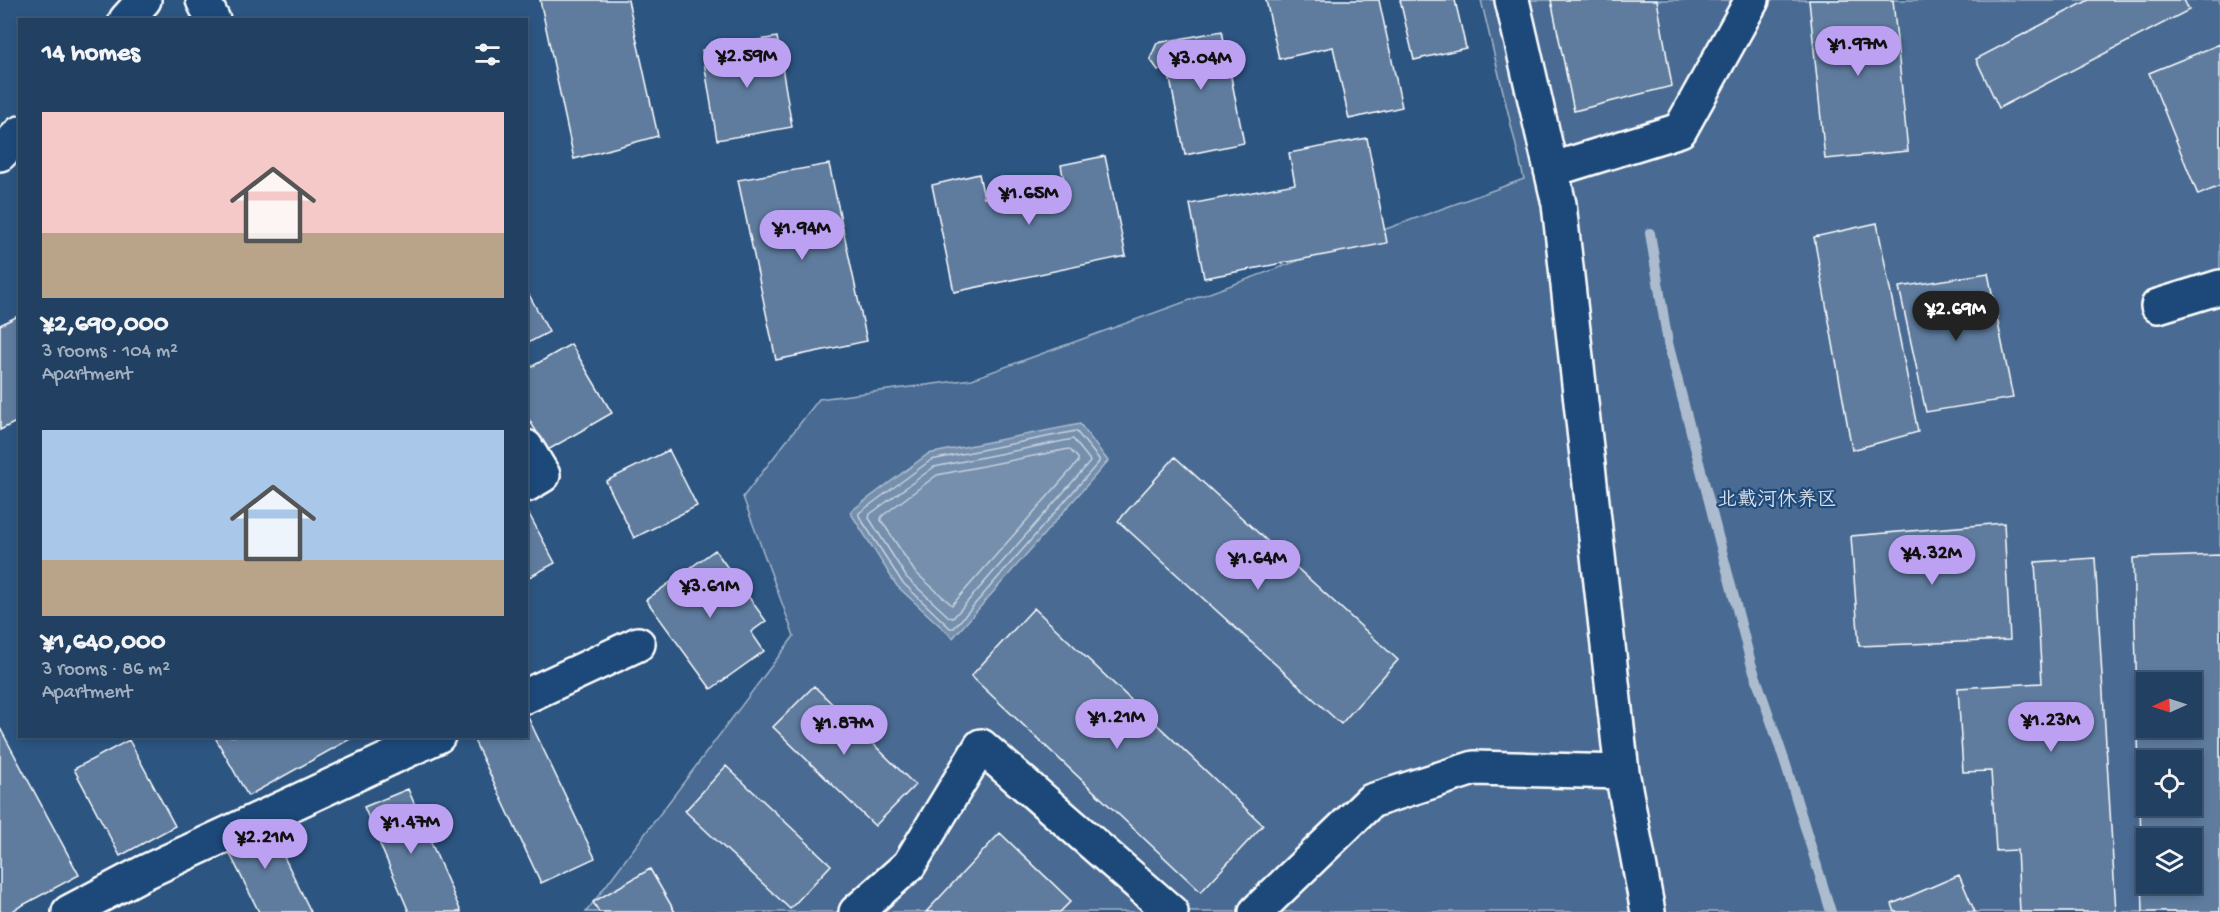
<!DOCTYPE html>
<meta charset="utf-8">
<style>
body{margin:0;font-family:"Gochi Hand","LXGW WenKai TC",sans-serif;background:#294768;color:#f1f3f6;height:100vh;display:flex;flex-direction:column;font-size:22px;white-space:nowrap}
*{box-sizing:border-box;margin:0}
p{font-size:20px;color:#a2afbe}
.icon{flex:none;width:33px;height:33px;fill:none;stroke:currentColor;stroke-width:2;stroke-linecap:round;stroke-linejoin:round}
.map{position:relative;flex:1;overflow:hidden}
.drawer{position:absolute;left:18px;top:18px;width:510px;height:720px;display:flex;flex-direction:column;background:#214062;border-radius:0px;box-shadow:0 3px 9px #0003,0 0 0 2px #3e5977}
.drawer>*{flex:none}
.needle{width:39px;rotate:267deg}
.tools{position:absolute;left:2136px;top:672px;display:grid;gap:12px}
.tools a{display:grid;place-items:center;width:66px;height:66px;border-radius:0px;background:#214062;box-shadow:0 3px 9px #0003,0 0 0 2px #3e5977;font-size:30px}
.price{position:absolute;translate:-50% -51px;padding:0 14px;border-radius:21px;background:#bca0f2;color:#111;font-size:20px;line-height:39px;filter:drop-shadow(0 2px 3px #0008)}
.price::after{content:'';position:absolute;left:50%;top:36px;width:18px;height:14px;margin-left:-9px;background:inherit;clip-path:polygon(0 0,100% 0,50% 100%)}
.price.on{background:#222;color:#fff}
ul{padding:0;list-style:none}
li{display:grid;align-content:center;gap:12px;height:318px;padding:0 24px}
li span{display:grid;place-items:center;height:186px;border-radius:0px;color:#555}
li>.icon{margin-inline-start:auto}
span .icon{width:108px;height:108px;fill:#fffc;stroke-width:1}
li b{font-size:26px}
h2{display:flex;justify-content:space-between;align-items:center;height:72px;padding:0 24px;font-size:26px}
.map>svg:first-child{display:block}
.green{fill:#486b92;stroke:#a4b5c8;stroke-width:1.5;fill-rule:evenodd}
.water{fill:#748fad;stroke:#acbcce;stroke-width:1.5}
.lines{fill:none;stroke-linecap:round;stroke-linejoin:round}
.shore{stroke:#c7d2de;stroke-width:1.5}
.stream{stroke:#acbcce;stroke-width:10}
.building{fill:#5e7c9f;stroke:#fff;stroke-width:1.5;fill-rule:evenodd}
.minor-casing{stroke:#fff;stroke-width:38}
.major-casing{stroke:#fff;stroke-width:38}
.minor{stroke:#1f4a7a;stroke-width:33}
.major{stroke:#1f4a7a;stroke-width:33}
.labels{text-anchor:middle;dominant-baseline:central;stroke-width:4.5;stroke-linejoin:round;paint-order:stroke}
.park-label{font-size:20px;fill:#dae1e9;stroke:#1f4a7a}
</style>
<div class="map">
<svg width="2220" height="912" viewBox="0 0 2220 912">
<rect width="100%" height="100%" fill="#2c5582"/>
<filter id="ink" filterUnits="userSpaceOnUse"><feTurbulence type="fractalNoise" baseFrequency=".0167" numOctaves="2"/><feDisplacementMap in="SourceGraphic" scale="12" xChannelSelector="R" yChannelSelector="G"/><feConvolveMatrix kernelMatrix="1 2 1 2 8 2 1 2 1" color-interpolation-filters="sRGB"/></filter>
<g filter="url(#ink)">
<path class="green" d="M 1481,0 L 2220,0 L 2220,912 L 586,912 L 794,636 L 743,497 L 819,399 L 972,379 L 1524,179 ZM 2146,682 L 2192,682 L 2192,728 L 2146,728 ZM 2146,760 L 2192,760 L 2192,806 L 2146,806 ZM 2146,838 L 2192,838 L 2192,884 L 2146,884 Z"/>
<path class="water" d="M 1080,424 L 1108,461 L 953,638 L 897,586 L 850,512 L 928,454 Z"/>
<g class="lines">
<path class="shore" d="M 1076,431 L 1099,459 L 1099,462 L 954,628 L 950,628 L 902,582 L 859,516 L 859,513 L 931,460 Z
M 1073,439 L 1089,459 L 1090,462 L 953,618 L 949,617 L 907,578 L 869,518 L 870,514 L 934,467 Z
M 1069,449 L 1078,458 L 1078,462 L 952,605 L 915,572 L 881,520 L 882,516 L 937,475 Z"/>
<path class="stream" d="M 1650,233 L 1668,343 L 1751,663 L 1785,762 L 1831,912"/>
</g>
<path class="building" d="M 540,0 L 628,0 L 658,136 L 574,159 Z
M 1266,0 L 1379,0 L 1402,107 L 1349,119 L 1333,47 L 1279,59 Z
M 1400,0 L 1455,0 L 1466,48 L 1414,60 Z
M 1551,0 L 1657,0 L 1672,86 L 1574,111 Z
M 1809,0 L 1893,0 L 1908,151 L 1825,159 Z
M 2089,0 L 2184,0 L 2189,10 L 1999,108 L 1976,59 Z
M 1222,31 L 1244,143 L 1185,155 L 1168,69 L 1158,70 L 1150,59 L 1157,43 Z
M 777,37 L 792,127 L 717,140 L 702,50 Z
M 2220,44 L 2220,186 L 2198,195 L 2149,73 Z
M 1367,138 L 1387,243 L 1204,278 L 1190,204 L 1295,184 L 1289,153 Z
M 1105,156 L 1126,256 L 954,292 L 932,185 L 979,174 L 984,198 L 1064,181 L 1061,165 Z
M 829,164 L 867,341 L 776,360 L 738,180 Z
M 1877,223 L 1918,432 L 1852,450 L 1814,237 Z
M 1988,273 L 2013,398 L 1926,412 L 1899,287 Z
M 526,289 L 549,332 L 526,344 Z
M 20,315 L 20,420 L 0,430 L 0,325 Z
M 571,344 L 612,413 L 548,450 L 526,415 L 526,370 Z
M 669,450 L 697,506 L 634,538 L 606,481 Z
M 1175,457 L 1398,660 L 1341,724 L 1118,521 Z
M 528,512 L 555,563 L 526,579 L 526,513 Z
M 2004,523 L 2010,640 L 1859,646 L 1851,536 Z
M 715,550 L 766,621 L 751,632 L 764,651 L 711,689 L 646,600 Z
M 2220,555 L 2220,912 L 2143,912 L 2133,558 ZM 2146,682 L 2192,682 L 2192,728 L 2146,728 ZM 2146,760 L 2192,760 L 2192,806 L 2146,806 ZM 2146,838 L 2192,838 L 2192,884 L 2146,884 Z
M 2095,558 L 2116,912 L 2020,912 L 2017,850 L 1996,851 L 1991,771 L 1963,772 L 1958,688 L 2042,683 L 2035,562 Z
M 1034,608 L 1263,825 L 1201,892 L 971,676 Z
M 814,686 L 915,785 L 875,826 L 773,727 Z
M 527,715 L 595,858 L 541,883 L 474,740 L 482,736 L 526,736 Z
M 0,728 L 79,875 L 10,912 L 0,912 Z
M 220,736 L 351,736 L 352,738 L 248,796 L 216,739 Z
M 129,740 L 175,826 L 120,856 L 74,769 Z
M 726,766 L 831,865 L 790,909 L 685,811 Z
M 408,789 L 461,912 L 409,912 L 364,807 Z
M 265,818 L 311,912 L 259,912 L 223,840 Z
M 1000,833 L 1071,901 L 1060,912 L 926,912 Z
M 650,869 L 675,912 L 599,912 L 593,902 Z
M 1959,875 L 1975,912 L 1895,912 L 1892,904 Z"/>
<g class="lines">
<g class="minor-casing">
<path id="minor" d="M 203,0 L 213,20
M 1512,0 L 1559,204 L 1622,772 L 1648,912
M 1551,170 L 1680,130 L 1752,0
M 2158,306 L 2220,287
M 526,447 L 543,475 L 526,485
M 526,696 L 638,644
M 69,912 L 143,873 L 438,736
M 856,912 L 909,865 L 981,746 L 1171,912
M 1256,912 L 1371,801 L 1474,768 L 1622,772"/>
</g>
<g class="major-casing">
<path id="major" d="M 126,20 L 144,0
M 0,154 L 20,133"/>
</g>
<use href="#minor" class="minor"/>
<use href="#major" class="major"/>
</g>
</g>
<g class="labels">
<g class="park-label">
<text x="1777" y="501">北戴河休养区</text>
</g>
</g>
</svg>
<div class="tools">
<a><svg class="needle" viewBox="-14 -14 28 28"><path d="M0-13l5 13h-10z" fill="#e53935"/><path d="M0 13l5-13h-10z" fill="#a2afbe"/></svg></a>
<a><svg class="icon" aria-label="locate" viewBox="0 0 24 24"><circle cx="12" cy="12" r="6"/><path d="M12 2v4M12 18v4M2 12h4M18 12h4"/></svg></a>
<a><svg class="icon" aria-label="layers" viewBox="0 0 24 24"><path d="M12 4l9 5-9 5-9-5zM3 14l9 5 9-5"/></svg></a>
</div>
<b class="price" style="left:1858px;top:77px">¥1.97M</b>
<b class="price" style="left:747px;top:89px">¥2.59M</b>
<b class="price" style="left:1201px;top:91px">¥3.04M</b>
<b class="price" style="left:1029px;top:226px">¥1.65M</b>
<b class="price" style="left:802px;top:261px">¥1.94M</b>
<b class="price on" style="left:1956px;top:342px">¥2.69M</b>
<b class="price" style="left:1932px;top:586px">¥4.32M</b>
<b class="price" style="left:1258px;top:591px">¥1.64M</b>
<b class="price" style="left:710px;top:619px">¥3.61M</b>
<b class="price" style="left:1117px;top:750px">¥1.21M</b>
<b class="price" style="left:2051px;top:753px">¥1.23M</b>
<b class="price" style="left:844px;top:756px">¥1.87M</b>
<b class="price" style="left:411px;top:855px">¥1.47M</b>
<b class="price" style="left:265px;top:870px">¥2.21M</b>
<section class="drawer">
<h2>14 homes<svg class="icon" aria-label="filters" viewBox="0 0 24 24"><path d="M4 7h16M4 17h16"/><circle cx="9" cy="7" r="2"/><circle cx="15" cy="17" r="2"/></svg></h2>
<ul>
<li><span style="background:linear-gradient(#f6c9c9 65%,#b9a48a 0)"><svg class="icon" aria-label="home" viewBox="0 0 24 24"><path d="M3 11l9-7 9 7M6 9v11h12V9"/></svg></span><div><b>¥2,690,000</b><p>3 rooms · 104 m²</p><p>Apartment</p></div></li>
<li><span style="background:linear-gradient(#a9c7e8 70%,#b9a48a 0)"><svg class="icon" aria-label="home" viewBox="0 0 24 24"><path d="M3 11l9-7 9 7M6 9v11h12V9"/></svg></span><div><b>¥1,640,000</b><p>3 rooms · 86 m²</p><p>Apartment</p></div></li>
</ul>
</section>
</div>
